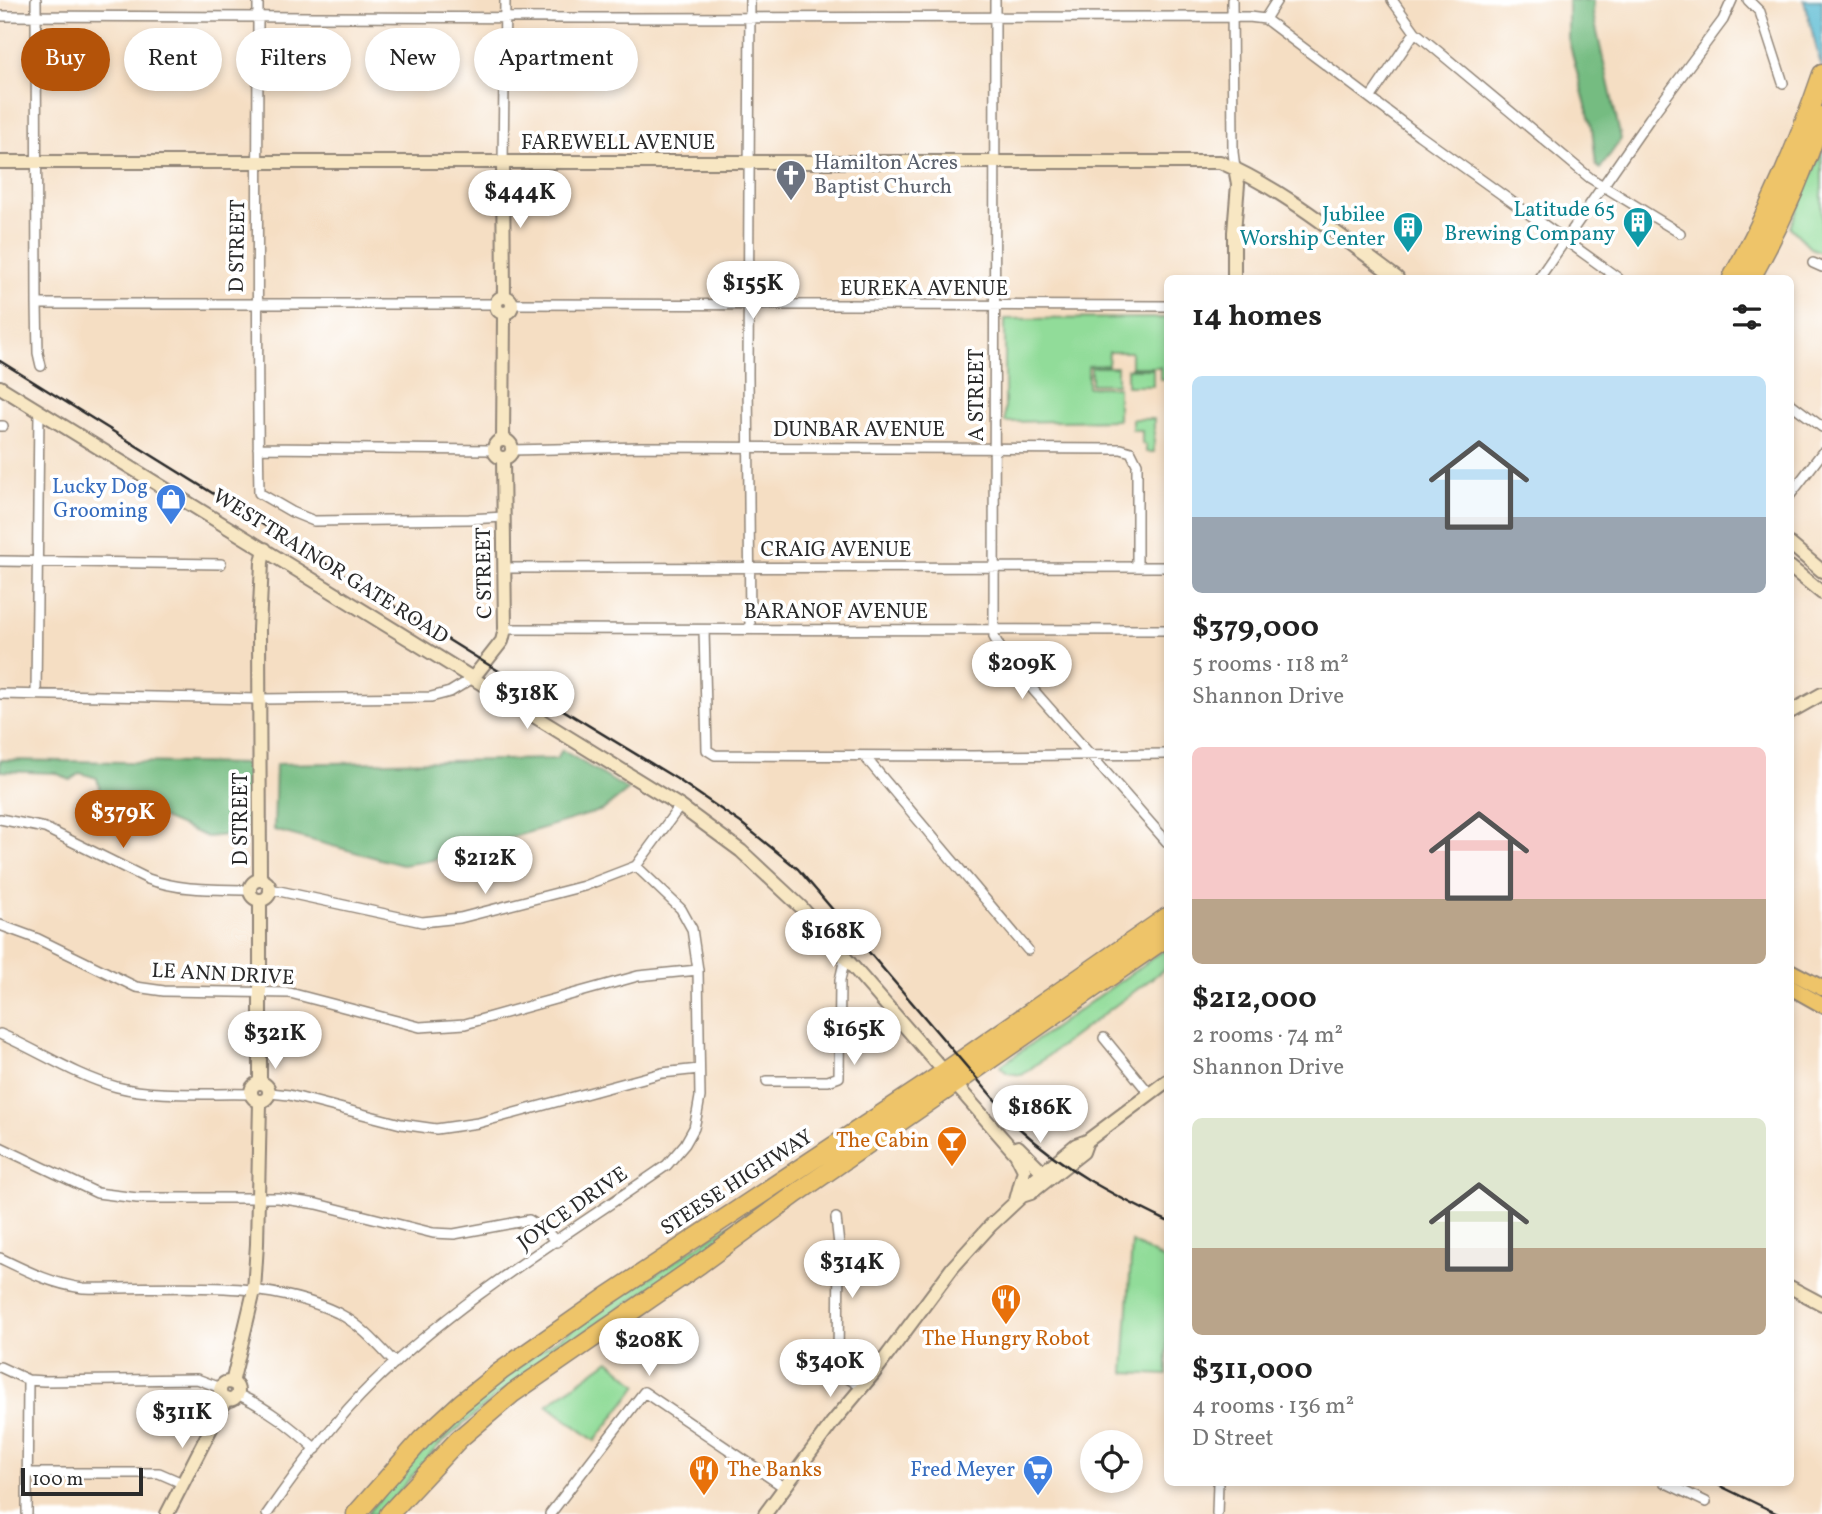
<!DOCTYPE html>
<meta charset="utf-8">
<style>
body{margin:0;font-family:Vollkorn,serif;background:#f6f6f6;color:#222;height:100vh;display:flex;flex-direction:column;font-size:26px;white-space:nowrap}
*{box-sizing:border-box;margin:0}
p{font-size:23px;color:#767676}
.icon{flex:none;width:38px;height:38px;fill:none;stroke:currentColor;stroke-width:2;stroke-linecap:round;stroke-linejoin:round}
.map{position:relative;flex:1;overflow:hidden}
.sheet{position:absolute;left:1164px;top:275px;width:630px;height:1211px;display:flex;flex-direction:column;background:#fff;border-radius:10px;box-shadow:0 4px 10px #0003}
.sheet>*{flex:none}
.top-card{position:absolute;left:21px;top:28px;width:665px;height:63px;display:flex;gap:14px}
.tools{position:absolute;left:1080px;top:1430px;display:grid;gap:14px}
.tools a{display:grid;place-items:center;width:63px;height:63px;border-radius:50%;background:#fff;box-shadow:0 4px 10px #0003;font-size:35px}
.scale{position:absolute;left:21px;bottom:18px;width:122px;box-sizing:border-box;padding-left:7px;border:4px solid #2b2b2b;border-top:0;font-size:19px;line-height:24px;white-space:nowrap;color:#2b2b2b;-webkit-text-stroke:5px #fff;paint-order:stroke}
.price{position:absolute;translate:-50% -60px;padding:0 16px;border-radius:24px;background:#fff;color:#222;font-size:23px;line-height:46px;filter:drop-shadow(0 2px 4px #0008)}
.price::after{content:'';position:absolute;left:50%;top:42px;width:21px;height:16px;margin-left:-10px;background:inherit;clip-path:polygon(0 0,100% 0,50% 100%)}
.price.active{background:#b45309;color:#fff}
ul{padding:0;list-style:none}
li{display:grid;align-content:center;gap:14px;height:371px;padding:0 28px}
li span{display:grid;place-items:center;height:217px;border-radius:10px;color:#555}
li>.icon{margin-inline-start:auto}
span .icon{width:126px;height:126px;fill:#fffc;stroke-width:1}
li b{font-size:30px}
h2{display:flex;justify-content:space-between;align-items:center;height:84px;padding:0 28px;font-size:30px}
.pill{padding:0 24px;border-radius:32px;background:#fff;box-shadow:0 4px 10px #0003;font-size:24px;line-height:63px}
.pill.active{background:#b45309;color:#fff}
.map>svg:first-child{display:block}
.green{fill:#91dc99;stroke:#5e8462;stroke-width:2}
.forest{fill:#74bc81;stroke:#507456;stroke-width:2}
.water{fill:#52b8d0;stroke:#3e727e;stroke-width:2}
.lines{fill:none;stroke-linecap:round;stroke-linejoin:round}
.street-casing{stroke:#908477;stroke-width:12}
.secondary-casing{stroke:#908477;stroke-width:16}
.primary-casing{stroke:#908477;stroke-width:18}
.highway-casing{stroke:#908477;stroke-width:21}
.street{stroke:#fff;stroke-width:9}
.secondary{stroke:#f8e7c3;stroke-width:12}
.primary{stroke:#eec469;stroke-width:14}
.highway{stroke:#eec469;stroke-width:18}
.rail{stroke:#2b2b2b;stroke-width:2.5}
.labels{text-anchor:middle;dominant-baseline:central;stroke-width:7;stroke-linejoin:round;paint-order:stroke}
.street-label{font-size:21px;fill:#2b2b2b;stroke:#fff}
.worship-label{font-size:21px;fill:#5b616d;stroke:#fff;text-anchor:start}
.culture-label{font-size:21px;fill:#0d838f;stroke:#fff;text-anchor:end}
.shop-label{font-size:21px;fill:#366cbe;stroke:#fff;text-anchor:end}
.food-label{font-size:21px;fill:#c56008;stroke:#fff;text-anchor:end}
</style>
<div class="map">
<svg width="1822" height="1514" viewBox="0 0 1822 1514">
<rect width="100%" height="100%" fill="#fff"/>
<filter id="ink" filterUnits="userSpaceOnUse"><feTurbulence type="fractalNoise" baseFrequency=".0143" numOctaves="2"/><feDisplacementMap in="SourceGraphic" scale="14" xChannelSelector="R" yChannelSelector="G"/><feConvolveMatrix kernelMatrix="1 2 1 2 8 2 1 2 1" color-interpolation-filters="sRGB"/></filter>
<filter id="wash" filterUnits="userSpaceOnUse"><feTurbulence type="fractalNoise" baseFrequency=".00686" numOctaves="4" result="noise"/><feDisplacementMap in="SourceGraphic" scale="28" xChannelSelector="R" yChannelSelector="G"/><feGaussianBlur stdDeviation="1.57" result="paint"/><feColorMatrix in="noise" values="0 0 0 0 0 0 0 0 0 0 0 0 0 0 0 0 0 1.4 0 .05"/><feComposite in="paint" operator="in"/></filter>
<g filter="url(#wash)">
<rect width="100%" height="100%" fill="#f5dec3"/>
<path class="green" d="M 1822,151 L 1822,253 L 1811,248 L 1790,227 Z
M 1167,318 L 1167,379 L 1160,379 L 1160,367 L 1131,367 L 1131,352 L 1109,352 L 1108,365 L 1088,366 L 1088,387 L 1118,387 L 1118,420 L 1005,422 L 1005,319 Z
M 1091,367 L 1117,367 L 1117,384 L 1091,384 Z
M 1127,369 L 1153,369 L 1153,386 L 1127,386 Z
M 1132,419 L 1154,419 L 1154,452 L 1146,452 L 1146,445 L 1142,444 L 1142,430 L 1132,430 Z
M 1167,948 L 1167,967 L 1022,1075 L 1007,1073 L 1000,1066 Z
M 813,1169 L 815,1171 L 685,1264 L 537,1365 L 498,1395 L 438,1446 L 380,1514 L 367,1514 L 399,1474 L 455,1418 L 531,1357 Z
M 1132,1242 L 1167,1261 L 1167,1375 L 1124,1373 Z
M 609,1360 L 638,1385 L 595,1441 L 547,1405 Z"/>
<path class="forest" d="M 1568,0 L 1594,0 L 1593,14 L 1621,139 L 1600,169 L 1596,165 L 1592,128 L 1568,38 Z
M 562,750 L 628,790 L 603,810 L 480,847 L 428,861 L 402,865 L 274,830 L 276,764 L 556,759 Z
M 0,760 L 248,764 L 246,833 L 207,837 L 100,791 L 97,778 L 80,773 L 70,780 L 56,773 L 0,771 Z"/>
<path class="water" d="M 1804,0 L 1822,0 L 1822,70 Z"/>
</g>
<g filter="url(#ink)">
<g class="lines">
<g class="street-casing">
<path id="street" d="M 36,0 L 37,304 L 38,353 L 41,366
M 258,0 C 258,165 256,329 259,493 L 292,512 L 314,521 L 469,519 L 504,517
M 995,0 L 994,637 L 1007,660 L 1167,842
M 1232,0 L 1233,152 L 1235,168
M 1392,0 L 1415,32 L 1590,178 L 1680,233
M 1748,0 L 1760,12 L 1783,83
M 0,16 L 596,18 L 1249,17 L 1265,19 L 1419,135 L 1618,278
M 1265,19 L 1277,0
M 1371,97 L 1415,32
M 503,163 L 505,0
M 1813,263 L 1822,267
M 1539,278 L 1650,118 L 1723,20 L 1732,0
M 37,304 L 496,304
M 512,304 L 1167,306
M 1790,403 L 1822,427
M 0,426 L 3,426
M 258,448 L 494,450
M 512,450 L 641,447 L 1121,449 L 1131,452 L 1137,464 L 1137,567
M 1790,495 L 1822,453
M 0,561 L 221,564
M 504,568 L 1167,567
M 505,629 L 1167,630
M 750,629 L 748,375 L 750,0
M 704,630 L 707,750 L 715,755 L 972,756 L 1167,754
M 0,694 L 260,699 L 431,697 L 450,692 L 473,678
M 36,694 L 39,411
M 865,757 L 1028,950
M 0,819 L 45,828 L 148,879 C 181,891 216,889 250,890
M 270,889 L 422,922 L 460,918 L 584,886 L 636,866 L 680,806
M 0,925 L 38,939 L 136,987 L 164,991 L 290,993 L 420,1027 L 465,1024 L 638,976 L 698,970
M 0,1034 C 39,1051 76,1076 117,1087 C 155,1097 210,1093 251,1094
M 1104,1038 L 1149,1093
M 767,1081 L 828,1081 L 839,1077 L 840,980 L 845,958
M 270,1093 L 289,1095 L 401,1124 L 436,1129 L 478,1123 L 662,1073 L 699,1069
M 0,1147 L 97,1193 L 137,1198 L 278,1198 L 317,1204 L 433,1233 L 454,1234 L 529,1220 L 545,1230 L 557,1242
M 836,1218 L 839,1245 L 838,1366 L 844,1376 L 862,1387
M 0,1258 C 27,1271 52,1284 83,1288 C 165,1290 262,1276 338,1313 C 361,1325 378,1345 395,1363
M 0,1367 L 28,1380 L 44,1381 L 197,1379 L 221,1388
M 237,1394 C 268,1408 291,1427 316,1449
M 27,1473 L 159,1473 L 182,1483
M 1664,1482 L 1706,1502
M 27,1514 L 28,1380
M 267,1514 C 297,1471 333,1422 371,1385 C 458,1300 568,1234 667,1165 L 685,1144 L 694,1128 L 697,1114 L 700,1097 L 698,970 L 692,929 L 681,909 L 636,866
M 550,1514 L 644,1392 L 784,1487
M 1217,1514 L 1218,1482"/>
</g>
<g class="secondary-casing">
<path id="secondary" d="M 0,162 L 1220,162 C 1285,190 1341,237 1397,278
M 503,163 L 504,297
M 1234,278 L 1234,232 L 1238,184 L 1235,168
M496 305a8 8 0 1 1 16 0a8 8 0 1 1-16 0Z
M 0,387 L 680,806 L 741,851 L 801,907 L 1016,1154 L 1024,1170 L 1016,1200
M 503,440 L 504,314
M494 449a9 9 0 1 1 18 0a9 9 0 1 1-18 0Z
M 1790,544 L 1822,571
M 1790,567 L 1822,593
M 473,678 L 502,641 L 505,629 L 503,458
M 1790,712 L 1822,694
M 260,880 L 259,630 L 262,562 L 265,549
M250 890a10 10 0 1 1 20 0a10 10 0 1 1-20 0Z
M251 1092a9 9 0 1 1 18 0a9 9 0 1 1-18 0Z
M 260,1083 L 260,900
M 1018,1147 L 1042,1171
M 1022,1196 L 1031,1193 L 1083,1152 L 1087,1141
M 1790,1287 L 1822,1304
M220 1391a9 9 0 1 1 18 0a9 9 0 1 1-18 0Z
M 232,1383 L 254,1291 L 257,1244 L 260,1102
M 167,1514 L 226,1399
M 765,1514 L 832,1423 L 874,1373 L 953,1267 L 991,1225 L 1022,1196 L 1025,1187 L 1076,1145 L 1087,1141 L 1167,1081"/>
</g>
<g class="primary-casing">
<path id="primary" d="M 1790,971 L 1822,988
M 1790,987 L 1822,1005"/>
</g>
<g class="highway-casing">
<path id="highway" d="M 1732,278 C 1768,213 1798,145 1822,74
M 1751,278 C 1780,226 1804,172 1822,116
M 356,1514 L 422,1439 L 461,1403 L 501,1371 L 605,1298 L 930,1082 L 1167,917
M 389,1514 L 459,1439 L 513,1393 L 700,1264 L 797,1193 L 1167,937"/>
</g>
<use href="#street" class="street"/>
<use href="#secondary" class="secondary"/>
<use href="#primary" class="primary"/>
<use href="#highway" class="highway"/>
<path class="rail" d="M 0,361 L 484,662 L 677,779 L 741,823 L 798,869 L 1019,1128 C 1066,1171 1111,1194 1167,1221
M 1712,1482 L 1778,1514"/>
</g>
</g>
<defs>
<g id="church-pin" transform="scale(1.575)"><path d="M0 17L-7.5 6A9.5 9.5 0 1 1 7.5 6Z" fill="#6b7280" stroke="#fff"/><path d="M-1.2-6h2.4v3.5h3.3v2.4h-3.3V6h-2.4V-.1h-3.3v-2.4h3.3Z" fill="#fff"/></g>
<g id="building-pin" transform="scale(1.575)"><path d="M0 17L-7.5 6A9.5 9.5 0 1 1 7.5 6Z" fill="#0f9aa8" stroke="#fff"/><path d="M-4-6H4V6H1V3H-1V6H-4ZM-2.5-4.3h1.7v1.8h-1.7ZM.8-4.3h1.7v1.8H.8ZM-2.5-1h1.7V.8h-1.7ZM.8-1h1.7V.8H.8Z" fill="#fff"/></g>
<g id="shop-pin" transform="scale(1.575)"><path d="M0 17L-7.5 6A9.5 9.5 0 1 1 7.5 6Z" fill="#3f7fe0" stroke="#fff"/><path d="M-5-2.5h2.3a2.7 3.5 0 0 1 5.4 0H5L5.5 6h-11ZM-1.5-2.5h3a1.5 2.3 0 0 0-3 0Z" fill="#fff"/></g>
<g id="bar-pin" transform="scale(1.575)"><path d="M0 17L-7.5 6A9.5 9.5 0 1 1 7.5 6Z" fill="#e8710a" stroke="#fff"/><path d="M-6-5H6L.8 .8V4.5H3.5V6h-7V4.5H-.8V.8Z" fill="#fff"/></g>
<g id="restaurant-pin" transform="scale(1.575)"><path d="M0 17L-7.5 6A9.5 9.5 0 1 1 7.5 6Z" fill="#e8710a" stroke="#fff"/><path d="M-5-6h1v4h1v-4h1v4h1v-4h1v5L-1.5 .5V6h-2V.5L-5-1ZM5-6V6H3V1.5H1.5Q1.5-4 5-6Z" fill="#fff"/></g>
<g id="supermarket-pin" transform="scale(1.575)"><path d="M0 17L-7.5 6A9.5 9.5 0 1 1 7.5 6Z" fill="#3f7fe0" stroke="#fff"/><path d="M-6-5.5h2.5l.6 2H6L4.5 2H-2.5L-4.4-4H-6ZM-1.5 3.2a1.3 1.3 0 1 0 .1 0ZM3 3.2a1.3 1.3 0 1 0 .1 0Z" fill="#fff"/></g>
</defs>
<g fill-rule="evenodd">
<use href="#church-pin" x="791" y="175"/>
<use href="#building-pin" x="1638" y="222"/>
<use href="#building-pin" x="1408" y="227"/>
<use href="#shop-pin" x="171" y="499"/>
<use href="#bar-pin" x="952" y="1141"/>
<use href="#restaurant-pin" x="1006" y="1299"/>
<use href="#restaurant-pin" x="704" y="1470"/>
<use href="#supermarket-pin" x="1038" y="1470"/>
</g>
<g class="labels">
<g class="street-label">
<text x="618" y="143">FAREWELL AVENUE</text>
<text transform="translate(238 246) rotate(-89)">D STREET</text>
<text x="924" y="289">EUREKA AVENUE</text>
<text transform="translate(977 395) rotate(-90)">A STREET</text>
<text x="859" y="430">DUNBAR AVENUE</text>
<text x="836" y="550">CRAIG AVENUE</text>
<text transform="translate(330 567) rotate(32)">WEST TRAINOR GATE ROAD</text>
<text transform="translate(485 573) rotate(-91)">C STREET</text>
<text x="836" y="612">BARANOF AVENUE</text>
<text transform="translate(241 819) rotate(-90)">D STREET</text>
<text transform="translate(223 975) rotate(3)">LE ANN DRIVE</text>
<text transform="translate(737 1183) rotate(-33)">STEESE HIGHWAY</text>
<text transform="translate(573 1209) rotate(-35)">JOYCE DRIVE</text>
</g>
<g class="worship-label">
<text x="814" y="163">Hamilton Acres<tspan x="814" dy="24">Baptist Church</tspan></text>
</g>
<g class="culture-label">
<text x="1615" y="210">Latitude 65<tspan x="1615" dy="24">Brewing Company</tspan></text>
<text x="1385" y="215">Jubilee<tspan x="1385" dy="24">Worship Center</tspan></text>
</g>
<g class="shop-label">
<text x="148" y="487">Lucky Dog<tspan x="148" dy="24">Grooming</tspan></text>
<text x="1015" y="1470">Fred Meyer</text>
</g>
<g class="food-label">
<text x="929" y="1141">The Cabin</text>
<text x="1006" y="1339" text-anchor="middle">The Hungry Robot</text>
<text x="727" y="1470" text-anchor="start">The Banks</text>
</g>
</g>
</svg>
<div class="tools">
<a><svg class="icon" aria-label="locate" viewBox="0 0 24 24"><circle cx="12" cy="12" r="6"/><path d="M12 2v4M12 18v4M2 12h4M18 12h4"/></svg></a>
</div>
<div class="scale">100 m</div>
<b class="price" style="left:520px;top:230px">$444K</b>
<b class="price" style="left:753px;top:321px">$155K</b>
<b class="price" style="left:1022px;top:701px">$209K</b>
<b class="price" style="left:527px;top:731px">$318K</b>
<b class="price active" style="left:123px;top:850px">$379K</b>
<b class="price" style="left:485px;top:896px">$212K</b>
<b class="price" style="left:833px;top:969px">$168K</b>
<b class="price" style="left:854px;top:1067px">$165K</b>
<b class="price" style="left:275px;top:1071px">$321K</b>
<b class="price" style="left:1040px;top:1145px">$186K</b>
<b class="price" style="left:852px;top:1300px">$314K</b>
<b class="price" style="left:649px;top:1378px">$208K</b>
<b class="price" style="left:830px;top:1399px">$340K</b>
<b class="price" style="left:182px;top:1450px">$311K</b>
<div class="top-card">
<a class="pill active">Buy</a>
<a class="pill">Rent</a>
<a class="pill">Filters</a>
<a class="pill">New</a>
<a class="pill">Apartment</a>
</div>
<section class="sheet">
<h2>14 homes<svg class="icon" aria-label="filters" viewBox="0 0 24 24"><path d="M4 7h16M4 17h16"/><circle cx="9" cy="7" r="2"/><circle cx="15" cy="17" r="2"/></svg></h2>
<ul>
<li><span style="background:linear-gradient(#bfe0f5 65%,#9aa5b1 0)"><svg class="icon" aria-label="home" viewBox="0 0 24 24"><path d="M3 11l9-7 9 7M6 9v11h12V9"/></svg></span><div><b>$379,000</b><p>5 rooms · 118 m²</p><p>Shannon Drive</p></div></li>
<li><span style="background:linear-gradient(#f6c9c9 70%,#b9a48a 0)"><svg class="icon" aria-label="home" viewBox="0 0 24 24"><path d="M3 11l9-7 9 7M6 9v11h12V9"/></svg></span><div><b>$212,000</b><p>2 rooms · 74 m²</p><p>Shannon Drive</p></div></li>
<li><span style="background:linear-gradient(#dfe7d0 60%,#b9a48a 0)"><svg class="icon" aria-label="home" viewBox="0 0 24 24"><path d="M3 11l9-7 9 7M6 9v11h12V9"/></svg></span><div><b>$311,000</b><p>4 rooms · 136 m²</p><p>D Street</p></div></li>
</ul>
</section>
</div>
